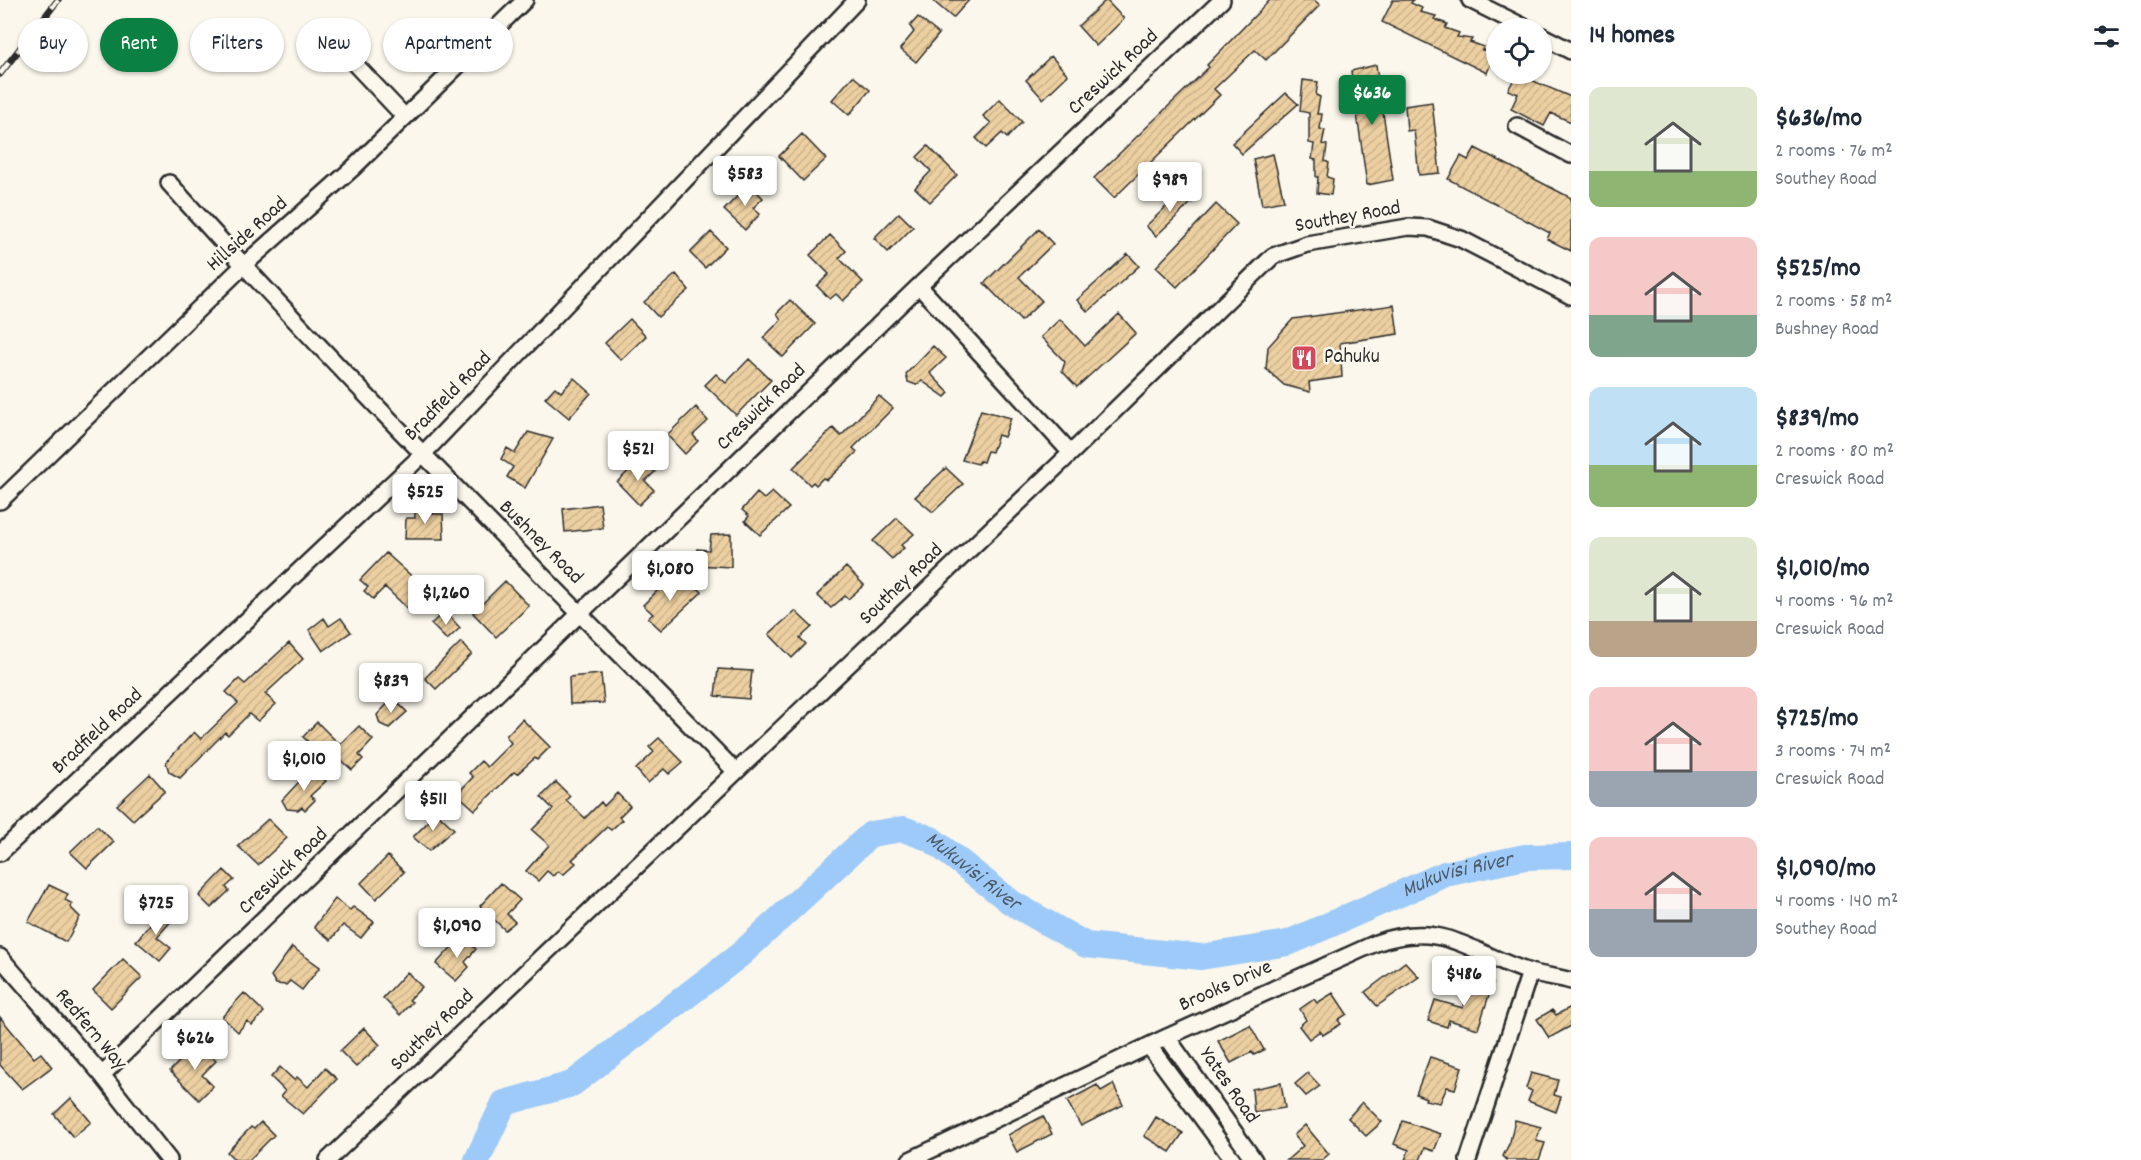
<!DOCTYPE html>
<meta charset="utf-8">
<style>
body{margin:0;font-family:Dekko,sans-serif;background:#f2f2f3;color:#1f2937;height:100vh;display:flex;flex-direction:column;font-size:22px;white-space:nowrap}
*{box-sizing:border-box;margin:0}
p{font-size:20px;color:#747a83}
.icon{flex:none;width:33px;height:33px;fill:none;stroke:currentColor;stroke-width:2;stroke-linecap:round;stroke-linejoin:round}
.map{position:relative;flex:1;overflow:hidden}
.details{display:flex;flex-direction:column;background:#fff;width:570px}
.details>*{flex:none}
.banner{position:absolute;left:18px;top:18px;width:570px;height:54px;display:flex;gap:12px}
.buttons{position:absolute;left:1486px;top:18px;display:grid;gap:12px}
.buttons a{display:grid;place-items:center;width:66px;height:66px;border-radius:50%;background:#fff;box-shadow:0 2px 4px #0004;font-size:30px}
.price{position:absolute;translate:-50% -51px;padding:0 14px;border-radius:6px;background:#fff;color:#222;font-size:20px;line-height:39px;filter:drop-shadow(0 2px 3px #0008)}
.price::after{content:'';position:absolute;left:50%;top:36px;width:18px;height:14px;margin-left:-9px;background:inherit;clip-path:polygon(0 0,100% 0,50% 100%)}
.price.on{background:#0b8043;color:#fff}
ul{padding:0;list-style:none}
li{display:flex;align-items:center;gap:18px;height:150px;padding:0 18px}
li span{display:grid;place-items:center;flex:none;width:168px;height:120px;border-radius:12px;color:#555}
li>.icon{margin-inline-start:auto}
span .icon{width:72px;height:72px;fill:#fffc;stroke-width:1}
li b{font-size:26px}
h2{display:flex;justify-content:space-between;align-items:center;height:72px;padding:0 18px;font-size:26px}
.tag{padding:0 21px;border-radius:27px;background:#fff;box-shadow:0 2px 4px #0004;font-size:21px;line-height:54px}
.tag.on{background:#0b8043;color:#fff}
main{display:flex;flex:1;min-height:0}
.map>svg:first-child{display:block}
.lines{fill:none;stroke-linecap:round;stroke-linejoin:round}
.river{stroke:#9dcaf8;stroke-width:26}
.building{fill:url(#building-hatch);stroke:#2b2b2b;stroke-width:1.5}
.street-casing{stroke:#2b2b2b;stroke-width:20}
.street{stroke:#fbf7ec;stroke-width:15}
.rail-casing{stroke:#2b2b2b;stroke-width:7}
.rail{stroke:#fbf7ec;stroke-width:4.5;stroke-dasharray:14;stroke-linecap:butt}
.labels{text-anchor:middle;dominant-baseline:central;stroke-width:5;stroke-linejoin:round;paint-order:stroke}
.street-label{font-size:21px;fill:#2b2b2b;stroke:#fbf7ec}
.poi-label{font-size:21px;fill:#2b2b2b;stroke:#fbf7ec;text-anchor:start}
.water-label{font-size:22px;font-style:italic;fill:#4d5b68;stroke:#fbf7ec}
</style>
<main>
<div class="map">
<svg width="1571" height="1160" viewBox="0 0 1571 1160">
<defs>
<pattern id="building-hatch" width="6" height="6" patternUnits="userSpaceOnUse" patternTransform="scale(1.5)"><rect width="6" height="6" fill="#edd0a1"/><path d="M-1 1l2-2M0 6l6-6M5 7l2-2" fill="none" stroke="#cbb38b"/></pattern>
</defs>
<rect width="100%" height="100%" fill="#fbf7ec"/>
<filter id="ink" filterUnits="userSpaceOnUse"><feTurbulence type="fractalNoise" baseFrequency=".0167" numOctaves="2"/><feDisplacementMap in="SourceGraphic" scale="12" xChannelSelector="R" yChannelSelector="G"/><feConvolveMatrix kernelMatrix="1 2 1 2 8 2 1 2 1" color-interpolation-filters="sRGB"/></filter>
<g filter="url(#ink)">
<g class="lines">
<path class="river" id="s1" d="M 477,1160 L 504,1103 L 572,1084 L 741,954 L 871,834 L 903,829 L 931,839 L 1012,903 L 1086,945 L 1201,957 L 1288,943 L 1445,874 L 1525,857 L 1571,856"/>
</g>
<path class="building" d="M 932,0 L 969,0 L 953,18 Z
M 1106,0 L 1124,19 L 1096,46 L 1078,26 Z
M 1270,0 L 1314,0 L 1320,5 L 1266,60 L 1255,50 L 1214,89 L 1220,95 L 1114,198 L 1094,178 L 1209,67 L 1207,65 Z
M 1393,0 L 1413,0 L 1411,3 L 1422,8 L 1420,12 L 1436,16 L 1434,19 L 1447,24 L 1445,28 L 1459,33 L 1457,37 L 1472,39 L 1470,42 L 1484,47 L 1482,50 L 1496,51 L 1487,73 L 1382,22 Z
M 918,17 L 939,34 L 916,62 L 900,49 L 914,32 L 910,26 Z
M 1051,56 L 1068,75 L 1043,99 L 1026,80 Z
M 1376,65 L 1393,180 L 1367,185 L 1351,71 Z
M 1517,74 L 1571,97 L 1571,122 L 1551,113 L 1544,126 L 1511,109 L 1518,94 L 1508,90 Z
M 853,76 L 870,90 L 849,115 L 832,100 Z
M 1303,80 L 1318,82 L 1316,95 L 1320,97 L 1317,114 L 1322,114 L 1320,129 L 1325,130 L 1322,144 L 1327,145 L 1325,161 L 1329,163 L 1327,177 L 1333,179 L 1331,195 L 1317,193 L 1318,177 L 1316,177 L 1316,160 L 1312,159 L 1314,144 L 1309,143 L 1309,113 L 1300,111 Z
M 1286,93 L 1298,104 L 1242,154 L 1232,143 Z
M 1000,99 L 1022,122 L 1007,138 L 1002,133 L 986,148 L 976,138 L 991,123 L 983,116 Z
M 1432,102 L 1440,173 L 1419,175 L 1414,130 L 1407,131 L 1405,106 Z
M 802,134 L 826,159 L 803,181 L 779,156 Z
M 928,146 L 957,175 L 930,202 L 915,188 L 931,171 L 917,157 Z
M 1475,148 L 1571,198 L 1571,251 L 1547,239 L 1550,233 L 1448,179 L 1461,156 L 1468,160 Z
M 1273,154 L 1284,201 L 1262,205 L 1253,159 Z
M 749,184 L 763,198 L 753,208 L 760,214 L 745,230 L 724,210 Z
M 1184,190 L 1194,200 L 1156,236 L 1146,226 Z
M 1216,204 L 1237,224 L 1177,287 L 1156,267 Z
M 899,213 L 913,227 L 888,252 L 874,238 Z
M 1039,229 L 1053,244 L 1019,277 L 1042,301 L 1021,321 L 984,283 Z
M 711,232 L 726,247 L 705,268 L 690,253 Z
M 830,235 L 846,251 L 839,258 L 863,282 L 843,301 L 836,294 L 830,299 L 817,286 L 829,274 L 810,255 Z
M 1128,254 L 1139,266 L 1088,312 L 1077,300 Z
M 676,274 L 689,290 L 658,317 L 644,302 Z
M 790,300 L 815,324 L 783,357 L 763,338 L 781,320 L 777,313 Z
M 1394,305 L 1398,334 L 1340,343 L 1342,377 L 1309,382 L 1310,392 L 1284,385 L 1266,369 L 1268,347 L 1293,319 Z
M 1119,314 L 1136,333 L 1077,387 L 1062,371 L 1065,362 L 1041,337 L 1060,319 L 1085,346 Z
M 630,319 L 646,336 L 621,360 L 605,343 Z
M 933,346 L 946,358 L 930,373 L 949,393 L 945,397 L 922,381 L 916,385 L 908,382 L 906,374 Z
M 749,359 L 771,380 L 736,415 L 705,385 L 716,374 L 726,383 Z
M 574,378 L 591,393 L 569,418 L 545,398 L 555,387 L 561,392 Z
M 879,396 L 893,408 L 853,448 L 857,452 L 827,480 L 823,478 L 816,485 L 813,482 L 810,485 L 793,468 L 833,428 L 841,436 Z
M 696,407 L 708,421 L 693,435 L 698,441 L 685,454 L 667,435 Z
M 981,410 L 1011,418 L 1004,437 L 998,435 L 992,452 L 987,451 L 983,462 L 980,461 L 978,464 L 962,460 Z
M 528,432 L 553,439 L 525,488 L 507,477 L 513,467 L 501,459 L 507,448 L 515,453 Z
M 642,458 L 655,472 L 645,481 L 654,490 L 639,505 L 617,482 Z
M 946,468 L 963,484 L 933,512 L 915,497 Z
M 772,492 L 789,508 L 760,535 L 745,521 L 749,516 L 742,510 L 757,493 L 764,499 Z
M 600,504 L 603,528 L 565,532 L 563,509 Z
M 433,505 L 433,514 L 443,514 L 444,539 L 405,539 L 406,518 L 415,518 L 415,506 Z
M 897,518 L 914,534 L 901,545 L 904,548 L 892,559 L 873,541 Z
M 731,534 L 731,567 L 695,565 L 697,549 L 709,550 L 711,535 Z
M 386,553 L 428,591 L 408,609 L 385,587 L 373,599 L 364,591 L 368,587 L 360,580 Z
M 846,567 L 864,585 L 848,599 L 845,596 L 831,608 L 817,595 Z
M 505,581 L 529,606 L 496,637 L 473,613 Z
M 667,581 L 671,584 L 683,581 L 695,586 L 702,592 L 661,630 L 648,618 L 653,614 L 643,605 Z
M 445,611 L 460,628 L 447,640 L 431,624 Z
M 795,611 L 812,627 L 800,638 L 806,644 L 792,658 L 769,634 Z
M 324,618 L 329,626 L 341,618 L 351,632 L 323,651 L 309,630 Z
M 461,642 L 472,654 L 436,689 L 425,678 Z
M 289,643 L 303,659 L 265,694 L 276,704 L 258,721 L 249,714 L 228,735 L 225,732 L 180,778 L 169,772 L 166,762 L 194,732 L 201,739 L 238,703 L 226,692 L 239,679 L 245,684 Z
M 718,669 L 752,671 L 749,699 L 715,696 Z
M 601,674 L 604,703 L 570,704 L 569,677 Z
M 393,698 L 407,712 L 389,728 L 380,724 L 377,715 Z
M 522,719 L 550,747 L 537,760 L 535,758 L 517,774 L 514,772 L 475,810 L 457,794 L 473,777 L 469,773 L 481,761 L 487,767 L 511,743 L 506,736 Z
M 317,722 L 340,745 L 359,726 L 373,740 L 359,755 L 363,759 L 352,770 L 322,742 L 315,748 L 303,737 Z
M 659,738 L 683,762 L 669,774 L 664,769 L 648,783 L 636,769 L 654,752 L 649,747 Z
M 312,768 L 326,781 L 310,796 L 315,800 L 305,810 L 302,807 L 298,810 L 287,809 L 282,800 Z
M 150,774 L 165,791 L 133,820 L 117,805 Z
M 556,782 L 570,796 L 566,800 L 585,818 L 601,802 L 604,806 L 617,793 L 630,806 L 619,817 L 622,820 L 611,830 L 607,827 L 572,860 L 576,863 L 563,875 L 558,871 L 553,876 L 547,871 L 538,881 L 526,871 L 549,845 L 532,830 L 553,809 L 541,797 Z
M 437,813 L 454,829 L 429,851 L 413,837 Z
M 268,819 L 287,838 L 258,865 L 238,846 Z
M 97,826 L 114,842 L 87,868 L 70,852 Z
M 388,856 L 404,872 L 376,899 L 361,883 Z
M 224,870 L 234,880 L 226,887 L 229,891 L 211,908 L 199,896 Z
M 501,883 L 520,900 L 507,914 L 515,922 L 505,930 L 480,906 Z
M 49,885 L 68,894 L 65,900 L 73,904 L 70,907 L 80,917 L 66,942 L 28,922 Z
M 335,899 L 350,910 L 353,907 L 374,922 L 361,938 L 343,925 L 331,940 L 314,927 Z
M 163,909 L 173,919 L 157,937 L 171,948 L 160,961 L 136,941 Z
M 462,936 L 476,949 L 465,962 L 469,967 L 456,981 L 436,964 Z
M 292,947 L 320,967 L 302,990 L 290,981 L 286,985 L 276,984 L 271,976 Z
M 123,959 L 142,977 L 111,1008 L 93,990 Z
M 1405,962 L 1419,977 L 1377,1006 L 1365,992 Z
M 407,972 L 422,987 L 409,1000 L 412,1002 L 400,1015 L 383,998 Z
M 1474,978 L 1493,983 L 1478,1029 L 1449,1020 L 1447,1027 L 1428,1021 L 1435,1000 L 1463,1008 Z
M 244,993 L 264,1012 L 252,1025 L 247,1021 L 238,1032 L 222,1017 Z
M 1333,993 L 1347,1014 L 1338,1020 L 1341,1024 L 1323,1035 L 1320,1031 L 1309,1039 L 1299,1026 L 1306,1020 L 1300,1009 L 1314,999 L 1317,1003 Z
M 1571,1007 L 1571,1026 L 1549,1038 L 1537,1019 L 1552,1010 L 1556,1015 Z
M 0,1017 L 34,1058 L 41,1053 L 52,1067 L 22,1089 L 0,1065 Z
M 1250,1025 L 1264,1050 L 1254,1055 L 1252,1052 L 1231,1063 L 1218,1041 Z
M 364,1028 L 380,1045 L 356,1067 L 340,1051 Z
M 197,1043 L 216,1061 L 202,1075 L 213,1086 L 199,1100 L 170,1071 Z
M 1430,1057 L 1462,1067 L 1455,1089 L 1447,1087 L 1440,1103 L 1425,1100 L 1426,1098 L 1416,1094 Z
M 280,1067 L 294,1080 L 297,1077 L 308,1087 L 325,1068 L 337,1079 L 303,1114 L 281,1096 L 285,1091 L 271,1077 Z
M 1308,1073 L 1320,1086 L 1306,1096 L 1295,1084 Z
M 1531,1073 L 1558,1080 L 1554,1095 L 1561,1097 L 1556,1112 L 1528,1101 L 1532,1091 L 1526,1088 Z
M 1281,1083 L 1285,1108 L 1254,1113 L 1252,1089 Z
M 1113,1084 L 1123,1105 L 1081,1126 L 1067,1101 L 1097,1085 L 1101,1091 Z
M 71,1098 L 91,1122 L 73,1137 L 54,1114 Z
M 1362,1102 L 1382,1122 L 1366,1136 L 1348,1118 Z
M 1043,1116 L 1052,1134 L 1017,1152 L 1008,1135 Z
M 1156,1117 L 1183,1133 L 1170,1152 L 1144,1136 Z
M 1515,1120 L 1541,1127 L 1536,1141 L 1545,1143 L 1539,1160 L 1507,1160 L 1503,1156 L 1510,1142 Z
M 1403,1121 L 1441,1134 L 1434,1151 L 1425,1148 L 1420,1160 L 1405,1160 L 1409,1150 L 1394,1144 Z
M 261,1122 L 274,1135 L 249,1160 L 235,1160 L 227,1152 L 251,1127 L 254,1129 Z
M 1305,1125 L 1329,1154 L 1322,1160 L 1287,1160 L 1303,1146 L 1294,1135 Z"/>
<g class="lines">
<g class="street-casing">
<path id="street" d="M 1470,0 L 1526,28
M 320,27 L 404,116
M 1542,36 L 1571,51
M 1517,126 L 1571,155
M 169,183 C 351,387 545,577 736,772
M 919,286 L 1071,453
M 0,501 L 243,266 L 353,168 L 525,0
M 0,853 L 422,455 L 857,0
M 0,957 L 102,1075 L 169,1160
M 1167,1037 L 1254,1160
M 1149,1046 L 1233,1160
M 102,1075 L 919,286 L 1222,0
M 328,1160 L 1071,453 L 1273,256 L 1307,244 L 1408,227 L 1428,228 L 1461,239 L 1571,296
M 910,1160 L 1167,1037 L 1376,943 C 1444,919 1469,953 1530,972 C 1544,976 1558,977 1571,981
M 1468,1160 L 1530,972"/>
</g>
<use href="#street" class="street"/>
<g class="rail-casing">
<path id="rail" d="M 0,74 L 58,0"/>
</g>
<use href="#rail" class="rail"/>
</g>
</g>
<defs>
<g id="restaurant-square" transform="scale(1.35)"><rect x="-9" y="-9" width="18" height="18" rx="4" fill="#d1495b" stroke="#fbf7ec"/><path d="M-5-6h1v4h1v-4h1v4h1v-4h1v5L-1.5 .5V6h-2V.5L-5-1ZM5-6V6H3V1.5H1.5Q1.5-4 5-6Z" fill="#fff"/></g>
</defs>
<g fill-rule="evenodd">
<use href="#restaurant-square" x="1304" y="358"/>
</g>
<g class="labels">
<g class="street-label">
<text transform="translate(1114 73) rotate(-43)">Creswick Road</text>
<text transform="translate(1348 218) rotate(-10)">Southey Road</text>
<text transform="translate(248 235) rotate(-42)">Hillside Road</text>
<text transform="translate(449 397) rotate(-46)">Bradfield Road</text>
<text transform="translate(762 408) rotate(-44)">Creswick Road</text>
<text transform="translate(540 543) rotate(45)">Bushney Road</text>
<text transform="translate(902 585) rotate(-44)">Southey Road</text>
<text transform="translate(98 732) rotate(-43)">Bradfield Road</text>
<text transform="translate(284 872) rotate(-44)">Creswick Road</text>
<text transform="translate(1226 987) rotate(-24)">Brooks Drive</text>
<text transform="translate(90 1030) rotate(50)">Redfern Way</text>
<text transform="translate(433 1031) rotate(-44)">Southey Road</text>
<text transform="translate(1228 1086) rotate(55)">Yates Road</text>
</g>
<g class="poi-label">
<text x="1324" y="358">Pahuku</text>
</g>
<g class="water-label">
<text stroke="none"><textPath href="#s1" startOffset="639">Mukuvisi River</textPath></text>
<text stroke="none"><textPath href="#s1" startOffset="1161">Mukuvisi River</textPath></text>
</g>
</g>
</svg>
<div class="buttons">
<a><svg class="icon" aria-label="locate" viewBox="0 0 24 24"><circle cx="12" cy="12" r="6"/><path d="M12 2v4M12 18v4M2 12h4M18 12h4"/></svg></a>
</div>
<b class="price on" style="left:1372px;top:126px">$636</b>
<b class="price" style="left:745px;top:207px">$583</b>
<b class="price" style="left:1170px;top:213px">$989</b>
<b class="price" style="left:638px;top:482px">$521</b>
<b class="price" style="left:425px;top:525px">$525</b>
<b class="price" style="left:670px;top:602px">$1,080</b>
<b class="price" style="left:446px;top:626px">$1,260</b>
<b class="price" style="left:391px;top:714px">$839</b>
<b class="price" style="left:304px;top:792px">$1,010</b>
<b class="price" style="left:433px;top:832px">$511</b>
<b class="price" style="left:156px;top:936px">$725</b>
<b class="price" style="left:457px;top:959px">$1,090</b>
<b class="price" style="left:1464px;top:1007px">$486</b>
<b class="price" style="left:195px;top:1071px">$626</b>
<div class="banner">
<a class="tag">Buy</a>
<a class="tag on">Rent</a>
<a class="tag">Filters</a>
<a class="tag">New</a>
<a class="tag">Apartment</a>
</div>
</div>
<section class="details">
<h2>14 homes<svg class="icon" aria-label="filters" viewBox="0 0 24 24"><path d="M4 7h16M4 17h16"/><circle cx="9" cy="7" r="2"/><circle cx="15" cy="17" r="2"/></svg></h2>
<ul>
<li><span style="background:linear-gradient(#dfe7d0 70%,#8fb573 0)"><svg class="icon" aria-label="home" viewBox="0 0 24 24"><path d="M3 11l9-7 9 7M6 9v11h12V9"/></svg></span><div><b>$636/mo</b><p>2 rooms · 76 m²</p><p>Southey Road</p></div></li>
<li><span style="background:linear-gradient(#f6c9c9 65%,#7fa58c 0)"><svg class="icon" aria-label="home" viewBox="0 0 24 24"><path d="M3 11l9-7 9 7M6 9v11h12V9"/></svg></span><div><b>$525/mo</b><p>2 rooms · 58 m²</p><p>Bushney Road</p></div></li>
<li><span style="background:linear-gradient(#bfe0f5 65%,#8fb573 0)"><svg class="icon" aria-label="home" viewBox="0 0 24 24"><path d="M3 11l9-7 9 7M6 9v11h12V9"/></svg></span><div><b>$839/mo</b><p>2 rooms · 80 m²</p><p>Creswick Road</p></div></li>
<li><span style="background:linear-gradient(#dfe7d0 70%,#b9a48a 0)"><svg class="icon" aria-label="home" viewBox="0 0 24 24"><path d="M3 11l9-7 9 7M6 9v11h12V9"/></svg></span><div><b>$1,010/mo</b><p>4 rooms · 96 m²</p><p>Creswick Road</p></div></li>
<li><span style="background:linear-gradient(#f6c9c9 70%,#9aa5b1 0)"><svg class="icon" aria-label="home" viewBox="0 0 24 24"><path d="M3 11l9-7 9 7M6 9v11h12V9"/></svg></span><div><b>$725/mo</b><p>3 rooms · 74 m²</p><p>Creswick Road</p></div></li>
<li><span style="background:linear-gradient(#f6c9c9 60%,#9aa5b1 0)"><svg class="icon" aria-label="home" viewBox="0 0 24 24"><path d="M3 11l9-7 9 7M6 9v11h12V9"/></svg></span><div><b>$1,090/mo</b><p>4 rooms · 140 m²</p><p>Southey Road</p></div></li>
</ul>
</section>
</main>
